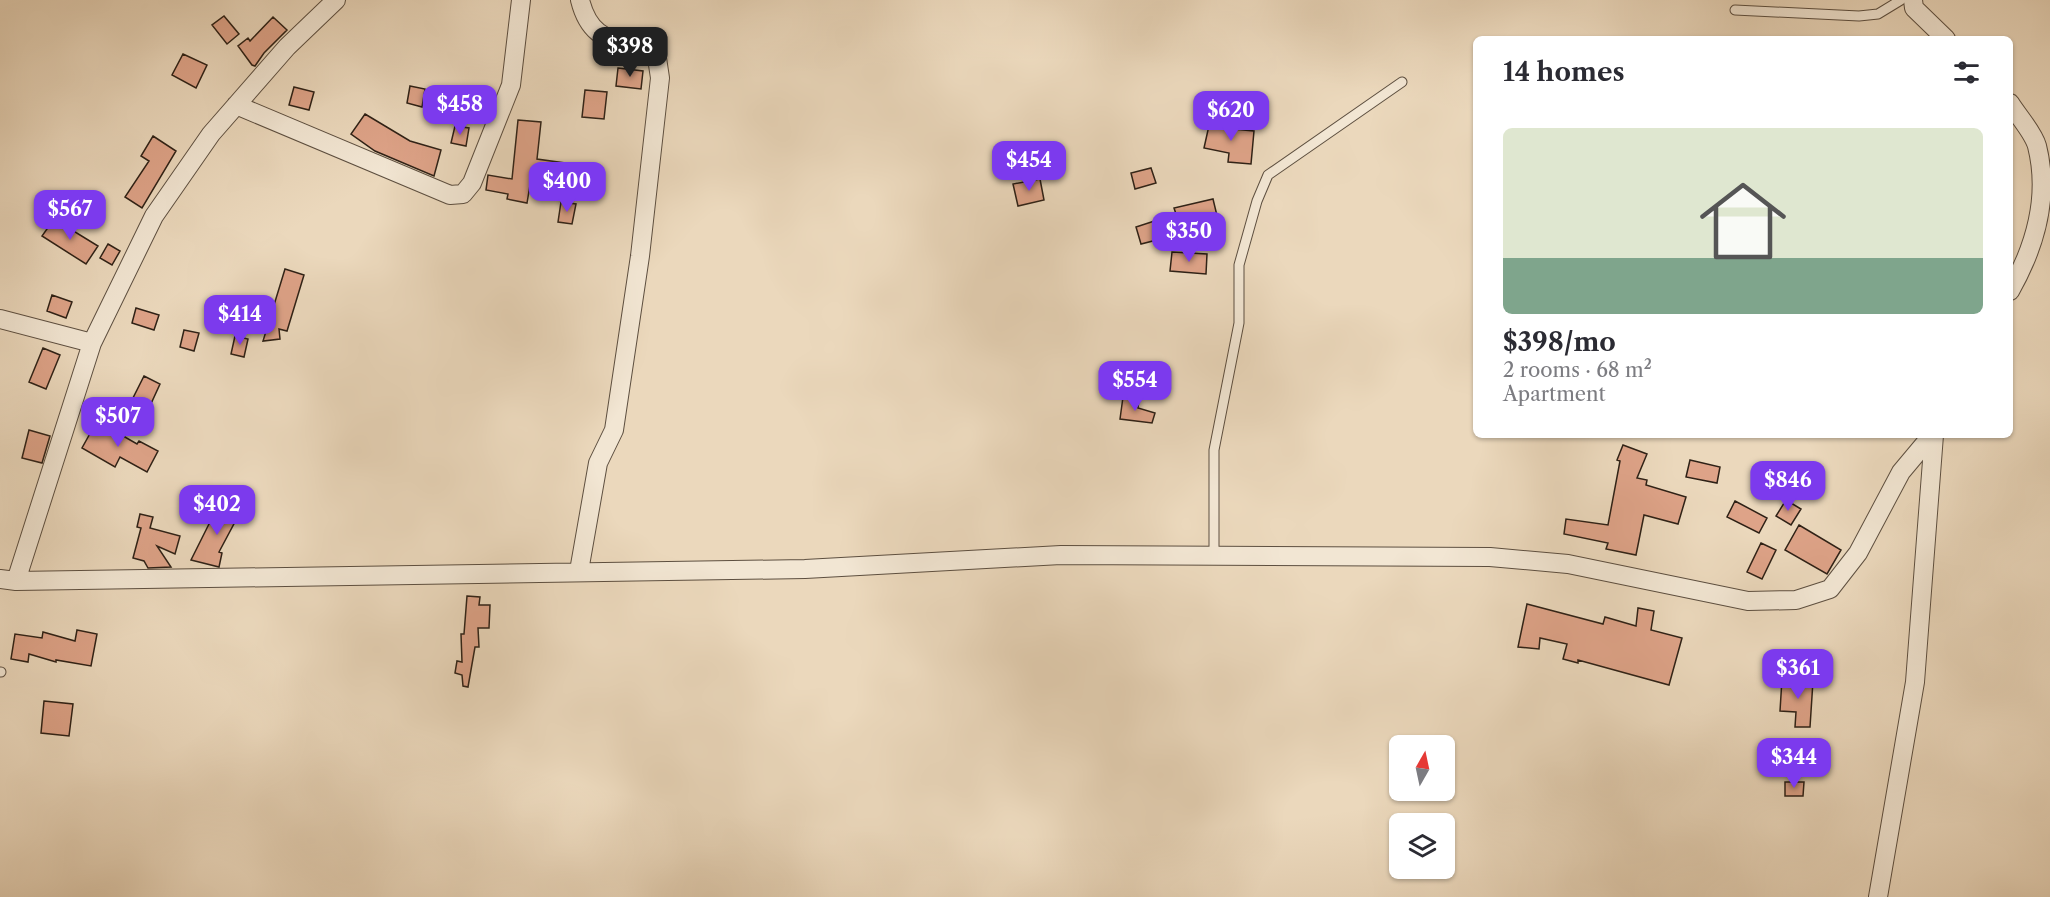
<!DOCTYPE html>
<meta charset="utf-8">
<style>
body{margin:0;font-family:"Libre Caslon Text",serif;background:#f2f2f3;color:#2b2b33;height:100vh;display:flex;flex-direction:column;font-size:22px;white-space:nowrap}
*{box-sizing:border-box;margin:0}
p{font-size:20px;color:#7c7c81}
.icon{flex:none;width:33px;height:33px;fill:none;stroke:currentColor;stroke-width:2;stroke-linecap:round;stroke-linejoin:round}
.map{position:relative;flex:1;overflow:hidden}
.sheet{position:absolute;left:1473px;top:36px;width:540px;height:402px;display:flex;flex-direction:column;background:#fff;border-radius:9px;box-shadow:0 2px 4px #0004}
.sheet>*{flex:none}
.needle{width:39px;rotate:9deg}
.controls{position:absolute;left:1389px;top:735px;display:grid;gap:12px}
.controls a{display:grid;place-items:center;width:66px;height:66px;border-radius:9px;background:#fff;box-shadow:0 2px 4px #0004;font-size:30px}
.price{position:absolute;translate:-50% -51px;padding:0 14px;border-radius:12px;background:#7c3aed;color:#fff;font-size:20px;line-height:39px;filter:drop-shadow(0 2px 3px #0008)}
.price::after{content:'';position:absolute;left:50%;top:36px;width:18px;height:14px;margin-left:-9px;background:inherit;clip-path:polygon(0 0,100% 0,50% 100%)}
.price.current{background:#222;color:#fff}
ul{padding:0;list-style:none}
li{display:grid;align-content:center;gap:12px;height:318px;padding:0 30px}
li span{display:grid;place-items:center;height:186px;border-radius:9px;color:#555}
li>.icon{margin-inline-start:auto}
span .icon{width:108px;height:108px;fill:#fffc;stroke-width:1}
li b{font-size:26px}
h2{display:flex;justify-content:space-between;align-items:center;height:72px;padding:0 30px;font-size:26px}
.map>svg:first-child{display:block}
.building{fill:#dea388;stroke:#2e2116;stroke-width:1.5}
.lines{fill:none;stroke-linecap:round;stroke-linejoin:round}
.lane-casing{stroke:#5d4f40;stroke-width:11}
.street-casing{stroke:#5d4f40;stroke-width:20}
.lane{stroke:#f2e6d3;stroke-width:9}
.street{stroke:#f2e6d3;stroke-width:18}
</style>
<div class="map">
<svg width="2050" height="897" viewBox="0 0 2050 897">
<rect width="100%" height="100%" fill="#ebd8bc"/>
<filter id="stains"><feTurbulence type="fractalNoise" baseFrequency=".00333" numOctaves="4"/><feColorMatrix values="0 0 0 0 .2 0 0 0 0 .09 0 0 0 0 .02 0 0 0 .5 -.17"/></filter>
<radialGradient id="worn" r=".72"><stop offset=".6" stop-color="#630" stop-opacity="0"/><stop offset="1" stop-color="#630" stop-opacity=".3"/></radialGradient>
<path class="building" d="M 224,16 L 239,34 L 227,44 L 212,25 Z
M 273,17 L 287,30 L 264,53 L 255,66 L 252,65 L 238,46 L 248,38 L 250,41 Z
M 183,54 L 207,65 L 196,88 L 172,75 Z
M 618,68 L 643,71 L 641,89 L 616,86 Z
M 410,86 L 425,89 L 422,107 L 407,103 Z
M 294,87 L 314,92 L 309,110 L 289,105 Z
M 585,90 L 607,92 L 604,119 L 582,117 Z
M 365,114 L 410,141 L 441,150 L 434,176 L 375,151 L 351,134 Z
M 518,120 L 541,122 L 537,159 L 572,164 L 569,179 L 532,173 L 527,203 L 507,199 L 508,194 L 486,190 L 488,175 L 512,179 Z
M 1210,121 L 1224,123 L 1223,128 L 1254,131 L 1251,164 L 1228,162 L 1229,153 L 1204,148 Z
M 455,126 L 469,128 L 466,146 L 451,143 Z
M 153,136 L 176,151 L 142,208 L 125,197 L 149,161 L 141,156 Z
M 1151,168 L 1156,183 L 1135,189 L 1131,173 Z
M 1040,179 L 1044,200 L 1018,206 L 1013,184 Z
M 1213,199 L 1219,224 L 1141,244 L 1136,227 L 1176,214 L 1174,208 Z
M 561,202 L 576,204 L 572,224 L 558,222 Z
M 54,219 L 98,246 L 86,264 L 42,236 Z
M 108,244 L 120,251 L 112,265 L 100,258 Z
M 1172,252 L 1207,254 L 1206,274 L 1170,271 Z
M 285,269 L 304,275 L 287,331 L 279,329 L 280,339 L 263,341 Z
M 52,295 L 72,302 L 66,318 L 47,311 Z
M 136,308 L 159,315 L 154,330 L 132,323 Z
M 184,330 L 199,333 L 194,351 L 180,347 Z
M 235,336 L 248,339 L 244,357 L 231,354 Z
M 43,348 L 60,355 L 46,389 L 29,382 Z
M 144,376 L 160,384 L 149,408 L 132,400 Z
M 1123,397 L 1139,399 L 1138,408 L 1155,413 L 1152,423 L 1120,419 Z
M 97,421 L 137,444 L 139,441 L 158,451 L 147,472 L 120,457 L 115,467 L 82,448 Z
M 29,430 L 50,436 L 42,463 L 22,458 Z
M 1623,445 L 1647,454 L 1637,478 L 1647,480 L 1646,485 L 1686,497 L 1678,524 L 1644,515 L 1636,555 L 1606,549 L 1608,543 L 1564,534 L 1566,519 L 1608,525 L 1620,461 L 1617,460 Z
M 1690,460 L 1720,467 L 1717,483 L 1686,477 Z
M 231,500 L 244,505 L 219,552 L 222,553 L 219,567 L 191,560 L 214,514 L 223,519 Z
M 1786,500 L 1801,509 L 1791,525 L 1776,516 Z
M 1735,501 L 1767,518 L 1759,533 L 1727,517 Z
M 140,514 L 153,517 L 150,528 L 180,536 L 175,554 L 157,546 L 171,567 L 148,568 L 144,561 L 133,558 L 141,528 L 137,527 Z
M 1799,525 L 1841,550 L 1827,574 L 1785,550 Z
M 1761,543 L 1776,550 L 1762,579 L 1747,572 Z
M 467,596 L 480,597 L 479,605 L 490,605 L 489,628 L 478,628 L 479,647 L 475,647 L 468,687 L 463,686 L 462,675 L 455,673 L 457,661 L 462,662 L 461,634 L 464,634 Z
M 1527,604 L 1603,624 L 1605,617 L 1636,626 L 1638,608 L 1654,611 L 1651,630 L 1682,638 L 1669,685 L 1578,660 L 1578,663 L 1563,659 L 1567,644 L 1540,638 L 1539,649 L 1518,647 Z
M 77,630 L 97,634 L 91,666 L 56,660 L 56,662 L 29,654 L 28,662 L 11,659 L 15,634 L 42,638 L 43,632 L 75,641 Z
M 1782,679 L 1813,681 L 1810,727 L 1795,727 L 1796,712 L 1780,711 Z
M 44,701 L 73,704 L 69,736 L 41,733 Z
M 1785,782 L 1804,782 L 1803,796 L 1785,796 Z"/>
<g class="lines">
<g class="lane-casing">
<path id="lane" d="M 1735,10 L 1859,16 L 1878,14 L 1901,0
M 1214,556 L 1214,450 L 1239,323 L 1239,265 L 1257,201 L 1268,175 L 1402,82
M 0,672 L 1,672"/>
</g>
<g class="street-casing">
<path id="street" d="M 1913,0 L 1914,8 L 1946,39
M 2010,103 C 2018,116 2033,132 2037,146 C 2050,198 2035,247 2010,291
M 236,105 L 450,195 L 463,194 L 472,183 L 511,85 L 521,0
M 0,319 L 92,343
M 579,571 L 598,463 L 614,430 L 640,256 L 660,78 L 657,58 C 622,37 592,48 580,0
M 0,579 L 16,581 L 805,569 L 1061,555 L 1490,557 L 1568,564 L 1748,601 L 1796,600 L 1830,589 L 1858,553 L 1901,472 L 1932,435
M 16,581 L 92,343 L 154,216 L 211,134 L 287,47 L 336,0
M 1878,897 L 1915,682 L 1934,435"/>
</g>
<use href="#lane" class="lane"/>
<use href="#street" class="street"/>
</g>
<rect width="100%" height="100%" filter="url(#stains)"/>
<rect width="100%" height="100%" fill="url(#worn)"/>
</svg>
<div class="controls">
<a><svg class="needle" viewBox="-14 -14 28 28"><path d="M0-13l5 13h-10z" fill="#e53935"/><path d="M0 13l5-13h-10z" fill="#7c7c81"/></svg></a>
<a><svg class="icon" aria-label="layers" viewBox="0 0 24 24"><path d="M12 4l9 5-9 5-9-5zM3 14l9 5 9-5"/></svg></a>
</div>
<b class="price current" style="left:630px;top:78px">$398</b>
<b class="price" style="left:460px;top:136px">$458</b>
<b class="price" style="left:1231px;top:142px">$620</b>
<b class="price" style="left:1029px;top:192px">$454</b>
<b class="price" style="left:567px;top:213px">$400</b>
<b class="price" style="left:70px;top:241px">$567</b>
<b class="price" style="left:1189px;top:263px">$350</b>
<b class="price" style="left:240px;top:346px">$414</b>
<b class="price" style="left:1135px;top:412px">$554</b>
<b class="price" style="left:118px;top:448px">$507</b>
<b class="price" style="left:1788px;top:512px">$846</b>
<b class="price" style="left:217px;top:536px">$402</b>
<b class="price" style="left:1798px;top:700px">$361</b>
<b class="price" style="left:1794px;top:789px">$344</b>
<section class="sheet">
<h2>14 homes<svg class="icon" aria-label="filters" viewBox="0 0 24 24"><path d="M4 7h16M4 17h16"/><circle cx="9" cy="7" r="2"/><circle cx="15" cy="17" r="2"/></svg></h2>
<ul>
<li><span style="background:linear-gradient(#dfe7d0 70%,#7fa58c 0)"><svg class="icon" aria-label="home" viewBox="0 0 24 24"><path d="M3 11l9-7 9 7M6 9v11h12V9"/></svg></span><div><b>$398/mo</b><p>2 rooms · 68 m²</p><p>Apartment</p></div></li>
</ul>
</section>
</div>
